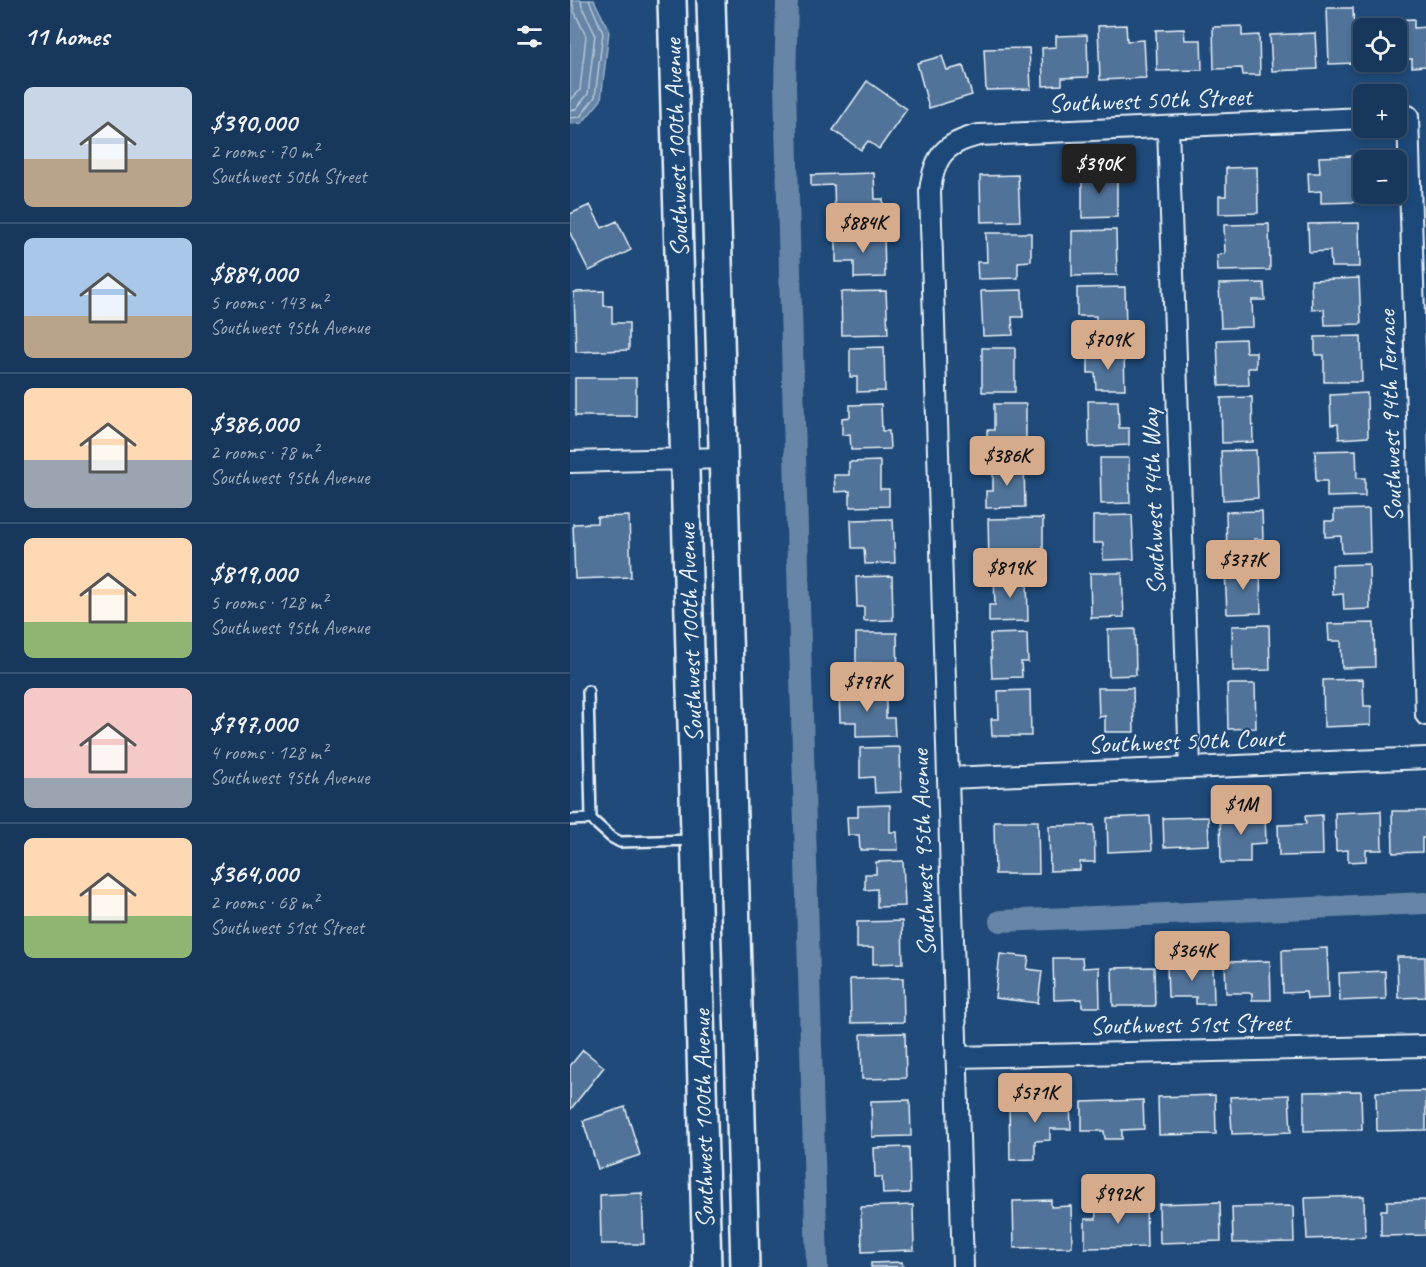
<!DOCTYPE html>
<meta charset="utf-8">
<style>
body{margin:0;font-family:Caveat,sans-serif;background:#203f62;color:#f1f3f6;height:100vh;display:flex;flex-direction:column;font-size:22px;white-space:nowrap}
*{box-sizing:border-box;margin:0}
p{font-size:20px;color:#9eacbb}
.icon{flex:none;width:33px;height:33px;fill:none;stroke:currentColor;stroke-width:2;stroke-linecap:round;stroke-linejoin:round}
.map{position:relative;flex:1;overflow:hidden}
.details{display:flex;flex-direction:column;background:#17385c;width:570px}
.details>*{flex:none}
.fabs{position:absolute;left:783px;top:18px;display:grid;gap:12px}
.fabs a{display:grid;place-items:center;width:54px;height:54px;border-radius:9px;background:#17385c;box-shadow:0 3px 9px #0003,0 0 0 2px #365272;font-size:30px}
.price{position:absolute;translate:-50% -51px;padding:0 14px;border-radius:6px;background:#d6ab8b;color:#111;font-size:20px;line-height:39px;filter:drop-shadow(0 2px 3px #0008)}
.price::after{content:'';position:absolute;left:50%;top:36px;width:18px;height:14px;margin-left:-9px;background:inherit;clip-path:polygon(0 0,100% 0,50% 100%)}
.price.active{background:#222;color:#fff}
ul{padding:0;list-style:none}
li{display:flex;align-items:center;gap:18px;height:150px;padding:0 24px}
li+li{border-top:2px solid #365272}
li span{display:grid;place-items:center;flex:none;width:168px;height:120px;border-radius:9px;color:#555}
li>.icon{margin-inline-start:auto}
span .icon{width:72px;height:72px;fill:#fffc;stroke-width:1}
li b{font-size:26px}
h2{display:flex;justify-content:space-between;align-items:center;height:72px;padding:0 24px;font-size:26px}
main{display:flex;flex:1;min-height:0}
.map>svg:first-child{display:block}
.water{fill:#6685a7;stroke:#9ab0c7;stroke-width:1.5}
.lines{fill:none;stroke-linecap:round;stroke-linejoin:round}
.shore{stroke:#b4c6d8;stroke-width:1.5}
.canal{stroke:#6685a7;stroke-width:22}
.building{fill:#517399;stroke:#e8f1f8;stroke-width:1.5}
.service-casing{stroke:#e8f1f8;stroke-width:14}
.minor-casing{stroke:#e8f1f8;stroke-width:24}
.secondary-casing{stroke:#e8f1f8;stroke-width:32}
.service{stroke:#1f4a7a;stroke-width:9}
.minor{stroke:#1f4a7a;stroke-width:20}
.secondary{stroke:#1f4a7a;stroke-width:27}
.labels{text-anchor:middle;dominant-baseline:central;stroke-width:4.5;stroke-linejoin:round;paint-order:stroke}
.street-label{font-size:26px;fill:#e8f1f8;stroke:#1f4a7a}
</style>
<main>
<section class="details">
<h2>11 homes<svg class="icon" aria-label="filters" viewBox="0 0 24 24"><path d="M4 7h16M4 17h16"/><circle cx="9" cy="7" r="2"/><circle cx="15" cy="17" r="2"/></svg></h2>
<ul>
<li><span style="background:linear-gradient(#c9d6e8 60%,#b9a48a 0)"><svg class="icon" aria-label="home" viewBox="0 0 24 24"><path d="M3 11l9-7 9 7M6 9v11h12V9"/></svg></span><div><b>$390,000</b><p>2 rooms · 70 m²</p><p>Southwest 50th Street</p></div></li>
<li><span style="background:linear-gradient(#a9c7e8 65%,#b9a48a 0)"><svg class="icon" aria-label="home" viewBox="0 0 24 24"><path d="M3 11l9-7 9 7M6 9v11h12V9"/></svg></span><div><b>$884,000</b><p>5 rooms · 143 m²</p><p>Southwest 95th Avenue</p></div></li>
<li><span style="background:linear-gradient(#ffd9b3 60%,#9aa5b1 0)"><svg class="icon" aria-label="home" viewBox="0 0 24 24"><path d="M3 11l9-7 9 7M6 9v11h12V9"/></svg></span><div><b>$386,000</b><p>2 rooms · 78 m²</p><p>Southwest 95th Avenue</p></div></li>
<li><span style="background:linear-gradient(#ffd9b3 70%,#8fb573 0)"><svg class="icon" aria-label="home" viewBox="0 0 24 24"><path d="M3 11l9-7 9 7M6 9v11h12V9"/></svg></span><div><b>$819,000</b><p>5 rooms · 128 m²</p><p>Southwest 95th Avenue</p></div></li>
<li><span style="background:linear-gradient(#f6c9c9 75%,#9aa5b1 0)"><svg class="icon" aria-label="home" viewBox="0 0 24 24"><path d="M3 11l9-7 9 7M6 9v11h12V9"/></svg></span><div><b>$797,000</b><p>4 rooms · 128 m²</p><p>Southwest 95th Avenue</p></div></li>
<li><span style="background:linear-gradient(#ffd9b3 65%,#8fb573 0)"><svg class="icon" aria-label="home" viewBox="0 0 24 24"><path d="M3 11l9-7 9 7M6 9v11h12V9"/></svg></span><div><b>$364,000</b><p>2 rooms · 68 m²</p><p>Southwest 51st Street</p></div></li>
</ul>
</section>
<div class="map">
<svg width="856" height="1267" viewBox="0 0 856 1267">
<rect width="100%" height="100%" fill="#1f4a7a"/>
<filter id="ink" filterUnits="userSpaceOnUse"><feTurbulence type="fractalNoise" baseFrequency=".0167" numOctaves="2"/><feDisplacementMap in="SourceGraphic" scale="12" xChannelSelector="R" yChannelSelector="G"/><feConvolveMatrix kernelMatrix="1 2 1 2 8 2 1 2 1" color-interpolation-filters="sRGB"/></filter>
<g filter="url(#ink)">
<path class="water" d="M 0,0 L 24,0 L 39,31 L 31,100 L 12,123 L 0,124 Z"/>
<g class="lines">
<path class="shore" d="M 0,101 L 10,90 L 16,36 L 4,11 L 2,0
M 0,110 L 6,109 L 18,94 L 25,34 L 12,7 L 11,0
M 0,118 L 10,117 L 25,97 L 33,33 L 19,0"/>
<path class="canal" d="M 217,0 L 215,87 L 247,1267
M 430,921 L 856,903"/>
</g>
<path class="building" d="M 757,8 L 783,8 L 784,31 L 794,31 L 794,62 L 804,62 L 804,70 L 786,70 L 786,63 L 759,64 Z
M 844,19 L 844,28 L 856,27 L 856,66 L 842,67 L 842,59 L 826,59 L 826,28 L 814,28 L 814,20 Z
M 556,25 L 557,41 L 574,40 L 576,78 L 530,80 L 528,26 Z
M 672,26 L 672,36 L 689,35 L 690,75 L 673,75 L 672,68 L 644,69 L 643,27 Z
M 614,29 L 615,40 L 631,40 L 632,70 L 587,71 L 586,30 Z
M 745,33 L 747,69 L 702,71 L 700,35 Z
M 517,35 L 518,77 L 492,78 L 492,85 L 473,86 L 472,48 L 486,47 L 486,36 Z
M 459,48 L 461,89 L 416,90 L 414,49 Z
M 372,56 L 377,70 L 393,66 L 402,95 L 359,108 L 347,63 Z
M 297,81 L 337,109 L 309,149 L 298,141 L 291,150 L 263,130 Z
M 784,156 L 786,202 L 751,203 L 751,191 L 739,192 L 738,173 L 750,173 L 749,157 Z
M 687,167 L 688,213 L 649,214 L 649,196 L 656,196 L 656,168 Z
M 547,172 L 547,217 L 512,218 L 512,173 Z
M 304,173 L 305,199 L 313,199 L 314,218 L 265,219 L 264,185 L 241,186 L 241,175 Z
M 448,175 L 450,221 L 411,222 L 410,176 Z
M 20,205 L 32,228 L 47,221 L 61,250 L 19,271 L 0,233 L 0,214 Z
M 789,223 L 790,267 L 761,267 L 760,251 L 739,252 L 738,224 Z
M 699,224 L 700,270 L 648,271 L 647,255 L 655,254 L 654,225 Z
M 546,230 L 547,275 L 502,276 L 502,231 Z
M 416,233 L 461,233 L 461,261 L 448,262 L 448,278 L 408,279 L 407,262 L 417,262 Z
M 266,234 L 314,234 L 315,277 L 284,278 L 284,262 L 266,262 Z
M 789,278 L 791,324 L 755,325 L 754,309 L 742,310 L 741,280 Z
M 694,283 L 695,300 L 682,300 L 683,327 L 651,328 L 649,284 Z
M 555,287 L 556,331 L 526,332 L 526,316 L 507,316 L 507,288 Z
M 452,290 L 453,317 L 442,317 L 443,335 L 413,336 L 411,291 Z
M 34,291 L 34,306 L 42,306 L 42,323 L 59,323 L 59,350 L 6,352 L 4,292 Z
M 316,291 L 318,334 L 272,335 L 271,292 Z
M 791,336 L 792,382 L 754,382 L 754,355 L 745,355 L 745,337 Z
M 675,339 L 676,352 L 686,352 L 686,368 L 678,368 L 679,385 L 649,386 L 647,340 Z
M 314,347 L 315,391 L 287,392 L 287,377 L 280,377 L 280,348 Z
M 412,348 L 445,348 L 445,392 L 412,392 Z
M 518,354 L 554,354 L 555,389 L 526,389 L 525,373 L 518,373 Z
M 5,378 L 66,378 L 66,416 L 5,416 Z
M 797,393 L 798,437 L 769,439 L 768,424 L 761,425 L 760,395 Z
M 682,397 L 683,442 L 652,443 L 651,398 Z
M 518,401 L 548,401 L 549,428 L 559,428 L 559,445 L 519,447 Z
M 311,404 L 312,431 L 319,431 L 320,449 L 281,450 L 280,434 L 272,435 L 272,418 L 280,417 L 280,405 Z
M 424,404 L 456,404 L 456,450 L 417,450 L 417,430 L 424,430 Z
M 686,450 L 688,498 L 653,500 L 651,451 Z
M 786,450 L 787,478 L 795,478 L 795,496 L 757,497 L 757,481 L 746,481 L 745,451 Z
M 530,458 L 559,458 L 560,503 L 531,504 Z
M 310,461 L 310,489 L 319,489 L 319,506 L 280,507 L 280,491 L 265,492 L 264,475 L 279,475 L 279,462 Z
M 423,464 L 454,464 L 455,507 L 416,508 L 416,491 L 423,491 Z
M 799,509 L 800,552 L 772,553 L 771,536 L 755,537 L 755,521 L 764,521 L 764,510 Z
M 692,511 L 693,539 L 684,539 L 685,557 L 657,557 L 656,512 Z
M 562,515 L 564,559 L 533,560 L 533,543 L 523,543 L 523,516 Z
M 59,516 L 61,577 L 5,579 L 3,524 L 27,523 L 27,517 Z
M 473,518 L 473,550 L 449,550 L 449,563 L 419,563 L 418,519 Z
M 323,519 L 325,563 L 295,564 L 294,548 L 282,548 L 281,520 Z
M 799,564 L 800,609 L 774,610 L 773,594 L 763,595 L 762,565 Z
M 690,569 L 691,613 L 657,614 L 655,570 Z
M 520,573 L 552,573 L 554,617 L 521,618 Z
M 457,575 L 458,621 L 419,622 L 419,605 L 425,605 L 424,576 Z
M 322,576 L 323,620 L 294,621 L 294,607 L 287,607 L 286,577 Z
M 804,623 L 805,667 L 772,668 L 771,641 L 759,641 L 758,624 Z
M 699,625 L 700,670 L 663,671 L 662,626 Z
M 565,629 L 566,675 L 539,676 L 538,630 Z
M 286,633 L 327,633 L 328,678 L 301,679 L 301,663 L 286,663 Z
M 457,633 L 458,662 L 451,662 L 452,677 L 422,678 L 420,634 Z
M 793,679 L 794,706 L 801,706 L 801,725 L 754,727 L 753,680 Z
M 657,684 L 685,684 L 686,728 L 658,729 Z
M 528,688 L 563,688 L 564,732 L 535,732 L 535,716 L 529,717 Z
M 316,690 L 316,718 L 324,718 L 325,736 L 286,737 L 286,722 L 270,722 L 269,692 Z
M 460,690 L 461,736 L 422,736 L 421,719 L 429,719 L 428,691 Z
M 330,747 L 331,792 L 305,793 L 304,777 L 290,778 L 290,748 Z
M 320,805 L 320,832 L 327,832 L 328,850 L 290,850 L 289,835 L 278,835 L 277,817 L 288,817 L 288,806 Z
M 811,811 L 812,850 L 796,850 L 796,861 L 778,862 L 778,850 L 766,851 L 765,813 Z
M 822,811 L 856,811 L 856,838 L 852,838 L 852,852 L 823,853 Z
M 695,814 L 696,843 L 680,844 L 680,863 L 651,863 L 650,815 Z
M 752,815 L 753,855 L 709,856 L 708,825 L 736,824 L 735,816 Z
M 580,816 L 582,850 L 538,852 L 537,818 Z
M 638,817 L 639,845 L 594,847 L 593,818 Z
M 424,821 L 468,821 L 469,874 L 425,874 Z
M 524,825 L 525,862 L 510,862 L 510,870 L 480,871 L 479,826 Z
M 333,861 L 335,906 L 307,907 L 307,889 L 295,890 L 295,874 L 306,874 L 306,862 Z
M 332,921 L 333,963 L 303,964 L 303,948 L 287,948 L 287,922 Z
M 757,948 L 759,998 L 737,999 L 736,992 L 713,993 L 712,950 Z
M 430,954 L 459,957 L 457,969 L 472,971 L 468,1003 L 425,998 Z
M 827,957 L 855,957 L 856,997 L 828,998 Z
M 483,958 L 512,958 L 513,968 L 529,967 L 530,1007 L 512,1007 L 512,999 L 484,1000 Z
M 700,961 L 701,1000 L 682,1000 L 682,993 L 656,993 L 655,962 Z
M 643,964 L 644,1004 L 626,1004 L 626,997 L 598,997 L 597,965 Z
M 584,967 L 585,1006 L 543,1006 L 542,968 Z
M 815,971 L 816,999 L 770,1001 L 769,973 Z
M 333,978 L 334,1022 L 281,1023 L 280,979 Z
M 335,1033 L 336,1078 L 292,1079 L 291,1034 Z
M 13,1050 L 34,1067 L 0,1110 L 0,1066 Z
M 791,1091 L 792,1130 L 734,1131 L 734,1092 Z
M 856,1091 L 856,1130 L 807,1131 L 806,1092 Z
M 645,1095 L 646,1134 L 589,1135 L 588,1097 Z
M 719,1095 L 721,1132 L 662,1134 L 660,1097 Z
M 340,1100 L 341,1136 L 302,1137 L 301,1101 Z
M 500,1100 L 501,1129 L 480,1129 L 480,1140 L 465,1141 L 465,1159 L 440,1160 L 439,1101 Z
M 573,1100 L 574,1129 L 552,1130 L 552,1139 L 535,1139 L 534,1131 L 512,1131 L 512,1102 Z
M 55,1107 L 70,1155 L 28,1169 L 13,1121 Z
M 339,1147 L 340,1193 L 313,1194 L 312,1177 L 305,1177 L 304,1148 Z
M 72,1193 L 74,1244 L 31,1244 L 30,1195 Z
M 794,1196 L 795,1237 L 737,1239 L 735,1198 Z
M 576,1199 L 577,1247 L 515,1248 L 515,1219 L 526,1219 L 525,1200 Z
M 481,1200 L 481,1207 L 501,1206 L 502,1247 L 444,1248 L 443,1201 Z
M 856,1200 L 856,1235 L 811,1236 L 811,1210 L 817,1210 L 817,1201 Z
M 650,1202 L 651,1241 L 590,1243 L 589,1204 Z
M 343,1205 L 344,1250 L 292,1252 L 291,1207 Z
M 723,1206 L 724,1242 L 663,1243 L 662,1207 Z
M 332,1262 L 333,1267 L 301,1267 L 301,1263 Z"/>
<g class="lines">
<g class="service-casing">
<path id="service" d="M 18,691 L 21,819
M 0,820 L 21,819 L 41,837 L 50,842 L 124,840"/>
</g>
<g class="minor-casing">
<path id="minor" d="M 838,116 L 856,715
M 598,127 L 620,767
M 0,462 L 154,458
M 378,778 L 856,758
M 386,1057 L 856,1046
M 393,1267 L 360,191 C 364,156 375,143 409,135 L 794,118"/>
</g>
<g class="secondary-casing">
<path id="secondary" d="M 102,0 L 137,1267
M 141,0 L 175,1267"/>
</g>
<use href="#service" class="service"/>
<use href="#minor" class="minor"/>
<use href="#secondary" class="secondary"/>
</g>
</g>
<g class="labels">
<g class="street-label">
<text transform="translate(580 100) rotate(-2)">Southwest 50th Street</text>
<text transform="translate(106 148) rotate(-92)">Southwest 100th Avenue</text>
<text transform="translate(820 416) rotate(-92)">Southwest 94th Terrace</text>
<text transform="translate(583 502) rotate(-92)">Southwest 94th Way</text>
<text transform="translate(120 633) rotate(-92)">Southwest 100th Avenue</text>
<text transform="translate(616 741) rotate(-2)">Southwest 50th Court</text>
<text transform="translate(353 853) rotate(-92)">Southwest 95th Avenue</text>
<text transform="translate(620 1024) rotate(-1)">Southwest 51st Street</text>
<text transform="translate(133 1119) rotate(-91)">Southwest 100th Avenue</text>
</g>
</g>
</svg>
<div class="fabs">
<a><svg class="icon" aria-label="locate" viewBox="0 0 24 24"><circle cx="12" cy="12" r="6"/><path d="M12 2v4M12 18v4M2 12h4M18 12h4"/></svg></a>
<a>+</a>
<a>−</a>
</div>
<b class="price active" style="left:529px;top:195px">$390K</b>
<b class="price" style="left:293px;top:254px">$884K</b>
<b class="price" style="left:538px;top:371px">$709K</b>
<b class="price" style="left:437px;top:487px">$386K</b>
<b class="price" style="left:673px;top:591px">$377K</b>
<b class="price" style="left:440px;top:599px">$819K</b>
<b class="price" style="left:297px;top:713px">$797K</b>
<b class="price" style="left:671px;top:836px">$1M</b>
<b class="price" style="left:622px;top:982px">$364K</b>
<b class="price" style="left:465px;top:1124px">$571K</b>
<b class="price" style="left:548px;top:1225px">$992K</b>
</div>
</main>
